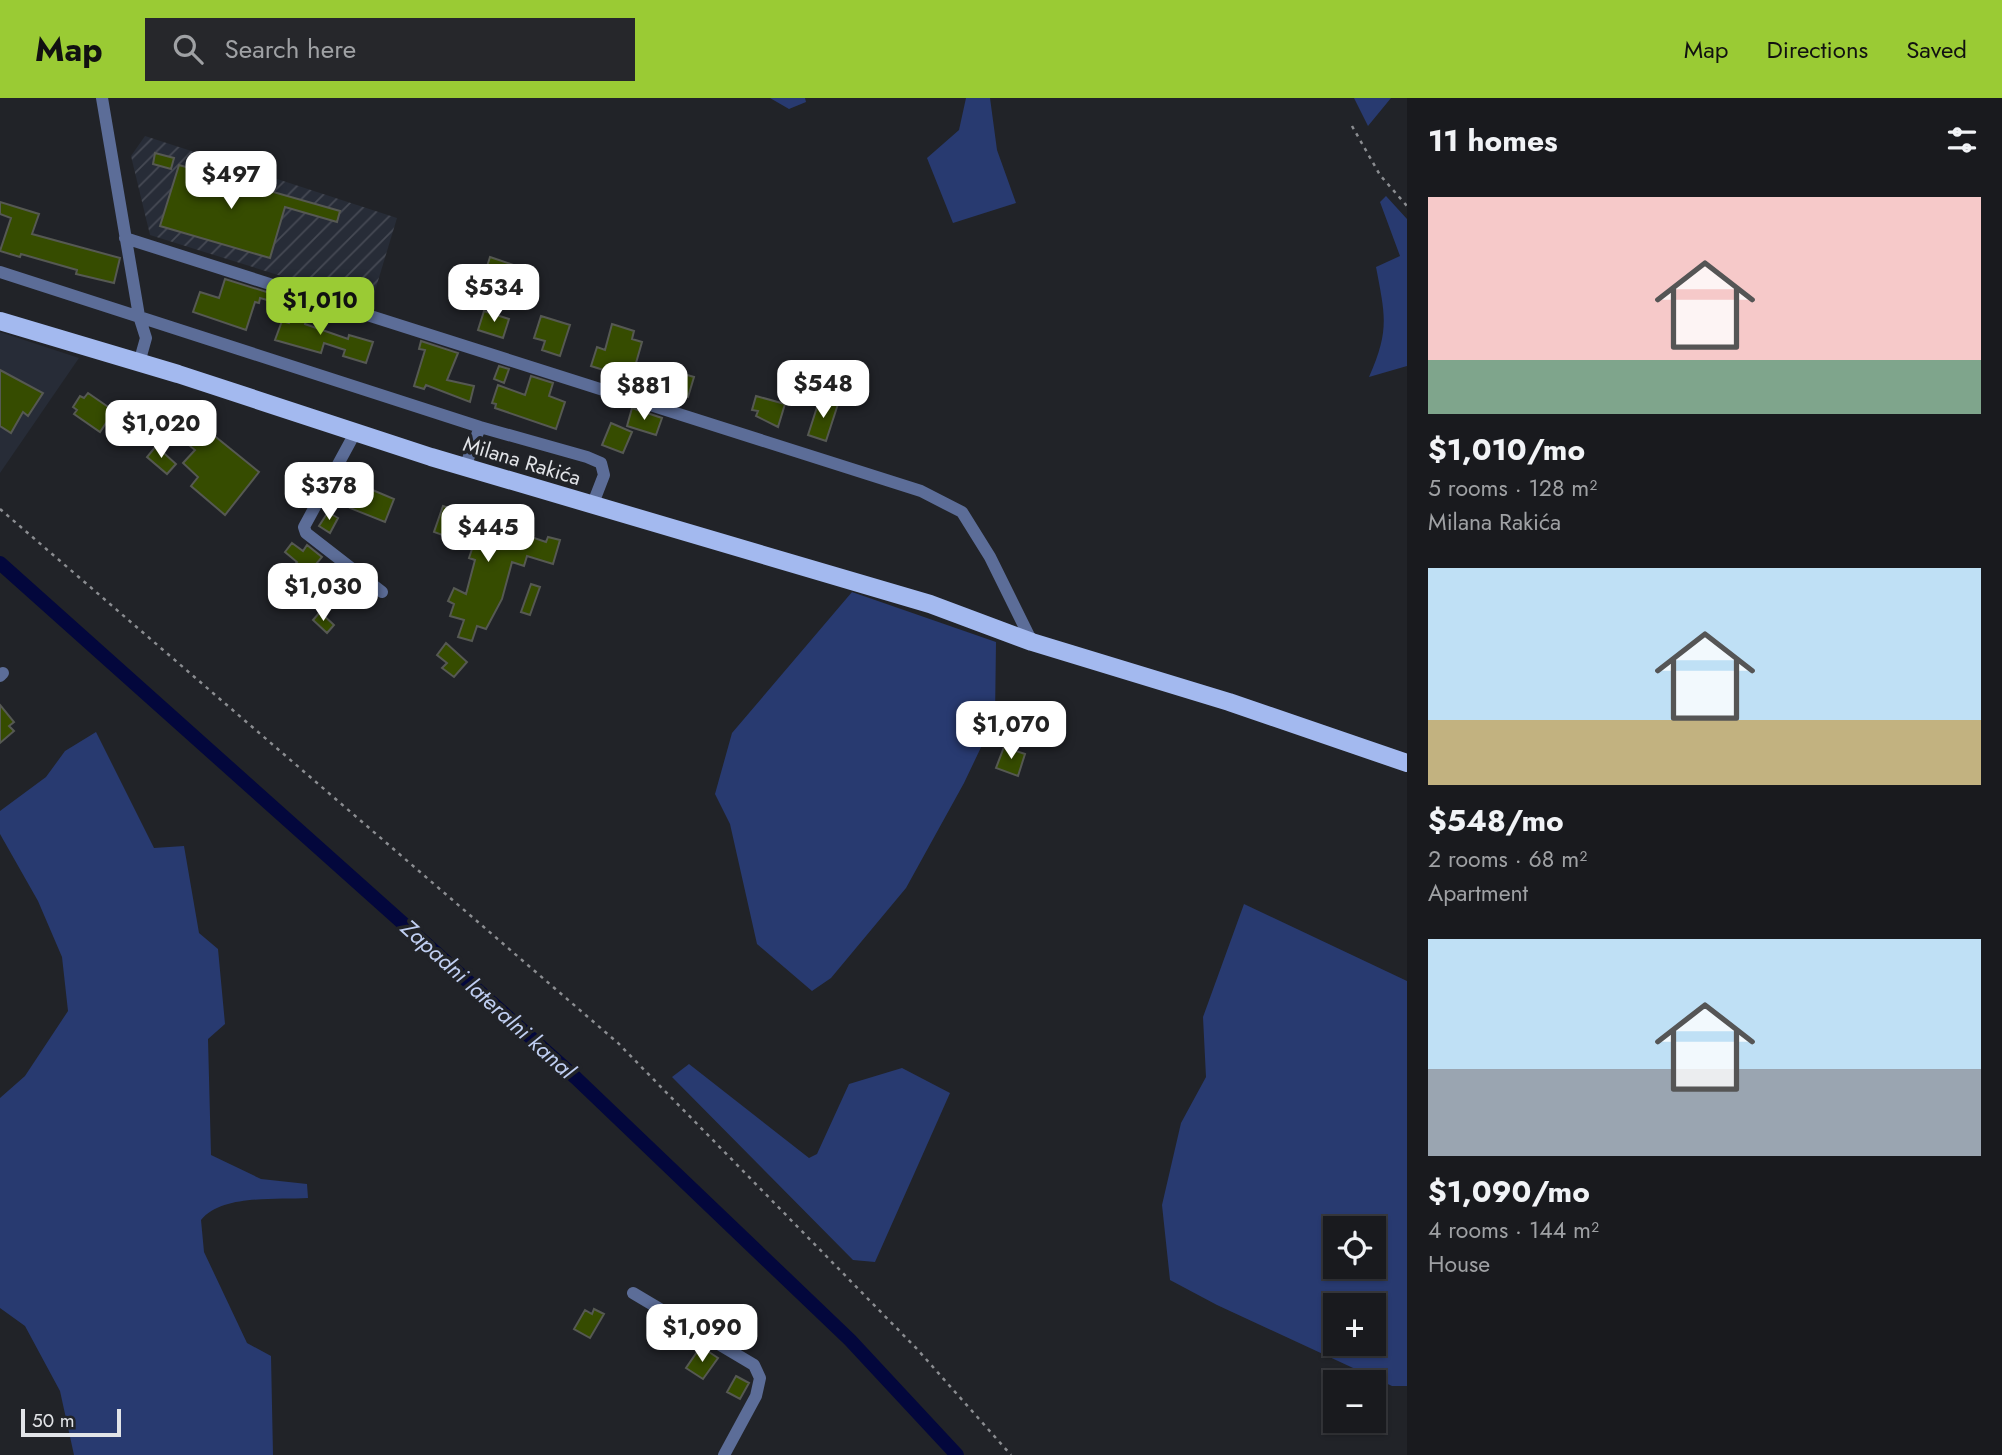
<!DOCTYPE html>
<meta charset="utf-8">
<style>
body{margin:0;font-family:Jost,sans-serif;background:#26272b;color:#f1f3f6;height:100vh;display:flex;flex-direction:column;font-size:26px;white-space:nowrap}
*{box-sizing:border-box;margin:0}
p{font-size:23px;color:#9fa1a4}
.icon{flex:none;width:38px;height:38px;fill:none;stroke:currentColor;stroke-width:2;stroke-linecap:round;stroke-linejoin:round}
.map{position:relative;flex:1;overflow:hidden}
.drawer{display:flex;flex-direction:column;background:#191a1e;width:595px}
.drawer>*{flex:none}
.fabs{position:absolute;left:1323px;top:1118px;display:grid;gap:14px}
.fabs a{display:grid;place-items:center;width:63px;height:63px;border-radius:0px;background:#191a1e;box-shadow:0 2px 5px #0004,0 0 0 2px #37383c;font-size:35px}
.scale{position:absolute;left:21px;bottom:18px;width:100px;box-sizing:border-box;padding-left:7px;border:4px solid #e2e4e8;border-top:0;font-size:19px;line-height:24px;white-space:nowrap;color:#e2e4e8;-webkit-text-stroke:5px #212328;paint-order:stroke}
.price{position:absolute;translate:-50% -60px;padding:0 16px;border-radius:14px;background:#fff;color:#222;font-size:23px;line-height:46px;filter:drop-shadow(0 2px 4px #0008)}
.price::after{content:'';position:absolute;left:50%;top:42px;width:21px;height:16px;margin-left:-10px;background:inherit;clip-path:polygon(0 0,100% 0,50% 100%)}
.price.current{background:#9acb34;color:#111}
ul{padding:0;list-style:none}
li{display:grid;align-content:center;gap:14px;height:371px;padding:0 21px}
li span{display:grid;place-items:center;height:217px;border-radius:0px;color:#555}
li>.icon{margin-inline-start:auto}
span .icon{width:126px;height:126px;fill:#fffc;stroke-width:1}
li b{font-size:30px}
h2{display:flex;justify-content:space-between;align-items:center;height:84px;padding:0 21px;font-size:30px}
header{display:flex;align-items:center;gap:42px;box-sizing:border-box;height:98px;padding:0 35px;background:#9acb34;color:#111}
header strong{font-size:33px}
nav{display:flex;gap:38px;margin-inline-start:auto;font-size:24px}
.search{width:490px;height:63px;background:#26272b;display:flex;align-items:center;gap:18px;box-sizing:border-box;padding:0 24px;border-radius:0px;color:#9fa1a4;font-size:26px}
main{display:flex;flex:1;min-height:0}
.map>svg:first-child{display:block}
.built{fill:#272c37}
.industrial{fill:url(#industrial-furrows)}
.green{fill:#283a70;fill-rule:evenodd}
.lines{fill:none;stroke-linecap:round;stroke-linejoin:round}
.canal{stroke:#03073c;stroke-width:14}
.building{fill:#364c00;stroke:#565953;stroke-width:2}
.path{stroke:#8b8d91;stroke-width:2.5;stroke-dasharray:3.5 5;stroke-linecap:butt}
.minor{stroke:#5c6d98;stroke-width:12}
.primary{stroke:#a3b9ef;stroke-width:18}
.labels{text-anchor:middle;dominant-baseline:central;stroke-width:7;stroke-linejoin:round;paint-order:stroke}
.street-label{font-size:21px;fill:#e2e4e8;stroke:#212328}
.water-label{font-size:23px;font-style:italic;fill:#c0cff2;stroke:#212328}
</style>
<header>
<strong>Map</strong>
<div class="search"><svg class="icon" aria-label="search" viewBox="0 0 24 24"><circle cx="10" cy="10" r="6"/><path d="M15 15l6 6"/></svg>Search here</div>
<nav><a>Map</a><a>Directions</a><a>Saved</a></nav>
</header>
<main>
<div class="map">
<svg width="1407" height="1357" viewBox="0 0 1407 1357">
<defs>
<pattern id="industrial-furrows" width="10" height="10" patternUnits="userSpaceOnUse" patternTransform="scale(1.75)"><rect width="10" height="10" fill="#272c37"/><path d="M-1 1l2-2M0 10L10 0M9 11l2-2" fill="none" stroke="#464a54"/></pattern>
</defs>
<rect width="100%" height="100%" fill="#212328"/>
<path class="built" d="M 0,234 L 79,260 L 0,375 Z"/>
<path class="industrial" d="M 145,38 L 397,120 L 371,206 L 150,137 L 131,58 Z"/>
<path class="green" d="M 770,0 L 805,0 L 806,4 L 789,11 Z
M 966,0 L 990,0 L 997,52 L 1016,105 L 953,125 L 927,60 L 959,32 Z
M 1354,0 L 1391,0 L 1368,28 Z
M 1386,98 L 1407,121 L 1407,268 L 1369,279 C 1390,232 1385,217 1376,169 L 1400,158 L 1380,104 Z
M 852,494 L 996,544 L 995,620 L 964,685 L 906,790 L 831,880 L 812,893 L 757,846 L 730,726 L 715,696 L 732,635 Z
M 96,634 L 154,750 L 184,748 L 199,835 L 218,851 L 225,926 L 208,941 L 211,1057 L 261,1081 L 307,1086 L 308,1100 C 276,1102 222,1096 201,1122 L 204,1154 L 247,1245 L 271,1258 L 273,1357 L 74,1357 L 60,1293 L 25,1228 L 0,1210 L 0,1000 L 25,978 L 68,913 L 62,859 L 38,803 L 0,736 L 0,713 L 46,679 L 65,653 Z
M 1244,806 L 1407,883 L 1407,1288 L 1392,1288 L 1217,1207 L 1170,1182 L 1162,1107 L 1181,1025 L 1206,979 L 1203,919 ZM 1335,1130 L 1374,1130 L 1374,1169 L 1335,1169 ZM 1335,1208 L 1374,1208 L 1374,1246 L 1335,1246 Z
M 689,966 L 809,1060 L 817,1056 L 849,986 L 902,970 L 950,995 L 875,1164 L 853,1162 L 672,979 Z"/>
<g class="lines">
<path class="canal" d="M 0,465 L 576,980 L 850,1242 L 957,1357"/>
</g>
<path class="building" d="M 155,55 L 174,60 L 171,71 L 153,66 Z
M 179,67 L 340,113 L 337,124 L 285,109 L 270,160 L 160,128 Z
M 0,104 L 39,116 L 32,136 L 120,160 L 114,185 L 76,176 L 77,172 L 21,156 L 20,159 L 0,153 L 11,120 L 0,116 Z
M 490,159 L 537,175 L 533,185 L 496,174 L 485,209 L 475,206 Z
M 225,181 L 273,196 L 271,203 L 260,200 L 259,205 L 255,204 L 246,232 L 193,214 L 200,194 L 219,200 Z
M 295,204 L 310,208 L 305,226 L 348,241 L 349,237 L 373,244 L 366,265 L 343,258 L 345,252 L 324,245 L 321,255 L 275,242 L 282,223 L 289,225 Z
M 484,213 L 509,221 L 503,240 L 478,232 Z
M 541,218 L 570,227 L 560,258 L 542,252 L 545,243 L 534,240 Z
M 612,226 L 634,233 L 632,241 L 642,244 L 634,272 L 615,267 L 613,275 L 591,268 L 597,249 L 605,252 Z
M 421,243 L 458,255 L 447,282 L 474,288 L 470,304 L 426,287 L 424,291 L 414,288 L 425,252 L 419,251 Z
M 499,268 L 509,271 L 504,285 L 494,281 Z
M 0,272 L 43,295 L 28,318 L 23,314 L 11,335 L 0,328 Z
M 670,272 L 694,279 L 688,299 L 664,292 Z
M 531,278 L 553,285 L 549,298 L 565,304 L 556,331 L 495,310 L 496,306 L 492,305 L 498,287 L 525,297 Z
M 88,295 L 114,313 L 100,334 L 74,316 L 77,312 L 73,309 L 80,298 L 84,300 Z
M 756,298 L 785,306 L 778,329 L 756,318 L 758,313 L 752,312 Z
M 820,300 L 838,306 L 826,343 L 808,337 Z
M 632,310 L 662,320 L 656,337 L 627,328 Z
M 611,325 L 632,334 L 623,355 L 602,347 Z
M 206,331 L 259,374 L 225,417 L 191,388 L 198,379 L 183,365 L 195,352 L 190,348 Z
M 156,348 L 176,366 L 167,376 L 147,359 Z
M 299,375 L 312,382 L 301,400 L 289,393 Z
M 363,388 L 394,401 L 385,424 L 350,410 L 357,393 L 361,394 Z
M 443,408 L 511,431 L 512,428 L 524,431 L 522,436 L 546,444 L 548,439 L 560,442 L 553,466 L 527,458 L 524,468 L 512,464 L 502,501 L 486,531 L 477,528 L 472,543 L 458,539 L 464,522 L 450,518 L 454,506 L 448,503 L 454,490 L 466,496 L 475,462 L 469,460 L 473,448 L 434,434 Z
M 328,414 L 338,420 L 330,435 L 319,428 Z
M 292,445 L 303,453 L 307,447 L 322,459 L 296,490 L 284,479 L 297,464 L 285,454 Z
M 340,473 L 355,486 L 338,505 L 323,491 Z
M 531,486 L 540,489 L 530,517 L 521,514 Z
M 320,514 L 334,527 L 327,535 L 313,522 Z
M 446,545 L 467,564 L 454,579 L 442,570 L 447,565 L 437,557 Z
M 0,607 L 14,624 L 9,628 L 14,633 L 0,645 Z
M 1004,649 L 1025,656 L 1018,678 L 996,670 Z
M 594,1211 L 604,1216 L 590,1240 L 574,1231 L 585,1212 L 592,1216 Z
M 706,1252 L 718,1260 L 703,1281 L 686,1270 L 697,1254 L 702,1258 Z
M 736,1278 L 749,1285 L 740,1301 L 727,1294 Z"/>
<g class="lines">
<path class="path" d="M 1352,28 L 1380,77 L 1407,108
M 0,411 L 618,945 L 917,1251 L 1011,1357"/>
<path class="minor" d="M 102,0 L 139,218 L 146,240 L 139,265
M 125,140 L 921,393 L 962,414 L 990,459 L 1032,544
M 0,174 L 480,329 L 587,359 L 601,365 L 604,377 L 592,408
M 355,335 L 304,429 L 306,435 L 382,494
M 465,369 L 480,329
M 0,578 L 3,575
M 633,1195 L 754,1267 L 760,1280 L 756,1298 L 724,1357"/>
<path class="primary" d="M 0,223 L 178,276 L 431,359 L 930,506 L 1032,544 L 1229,604 L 1407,665"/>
</g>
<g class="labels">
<g class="street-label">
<text transform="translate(522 363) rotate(17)">Milana Rakića</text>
</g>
<g class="water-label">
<text transform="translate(488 901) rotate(42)">Zapadni lateralni kanal</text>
</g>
</g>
</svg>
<div class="fabs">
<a><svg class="icon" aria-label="locate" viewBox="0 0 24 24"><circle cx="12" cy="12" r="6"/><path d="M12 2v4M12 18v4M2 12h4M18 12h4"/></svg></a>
<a>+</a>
<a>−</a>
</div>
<div class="scale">50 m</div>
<b class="price" style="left:231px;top:113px">$497</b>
<b class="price" style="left:494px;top:226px">$534</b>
<b class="price current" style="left:320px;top:239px">$1,010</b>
<b class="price" style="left:823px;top:322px">$548</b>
<b class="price" style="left:644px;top:324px">$881</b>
<b class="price" style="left:161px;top:362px">$1,020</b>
<b class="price" style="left:329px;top:424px">$378</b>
<b class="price" style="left:488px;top:466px">$445</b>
<b class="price" style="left:323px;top:525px">$1,030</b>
<b class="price" style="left:1011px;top:663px">$1,070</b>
<b class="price" style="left:702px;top:1266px">$1,090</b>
</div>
<section class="drawer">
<h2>11 homes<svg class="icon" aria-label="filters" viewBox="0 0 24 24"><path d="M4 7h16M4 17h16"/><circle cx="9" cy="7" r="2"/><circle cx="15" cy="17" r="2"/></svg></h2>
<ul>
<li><span style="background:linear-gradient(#f6c9c9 75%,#7fa58c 0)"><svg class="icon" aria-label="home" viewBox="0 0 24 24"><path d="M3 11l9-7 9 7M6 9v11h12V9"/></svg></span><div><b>$1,010/mo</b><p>5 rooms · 128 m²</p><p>Milana Rakića</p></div></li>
<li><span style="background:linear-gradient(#bfe0f5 70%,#c2b280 0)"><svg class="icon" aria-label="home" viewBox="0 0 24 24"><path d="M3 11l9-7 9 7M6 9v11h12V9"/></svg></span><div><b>$548/mo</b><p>2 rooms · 68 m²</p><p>Apartment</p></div></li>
<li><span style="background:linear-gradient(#bfe0f5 60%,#9aa5b1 0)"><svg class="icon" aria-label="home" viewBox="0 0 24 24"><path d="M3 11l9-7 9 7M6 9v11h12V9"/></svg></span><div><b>$1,090/mo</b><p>4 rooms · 144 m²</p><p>House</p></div></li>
</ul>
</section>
</main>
